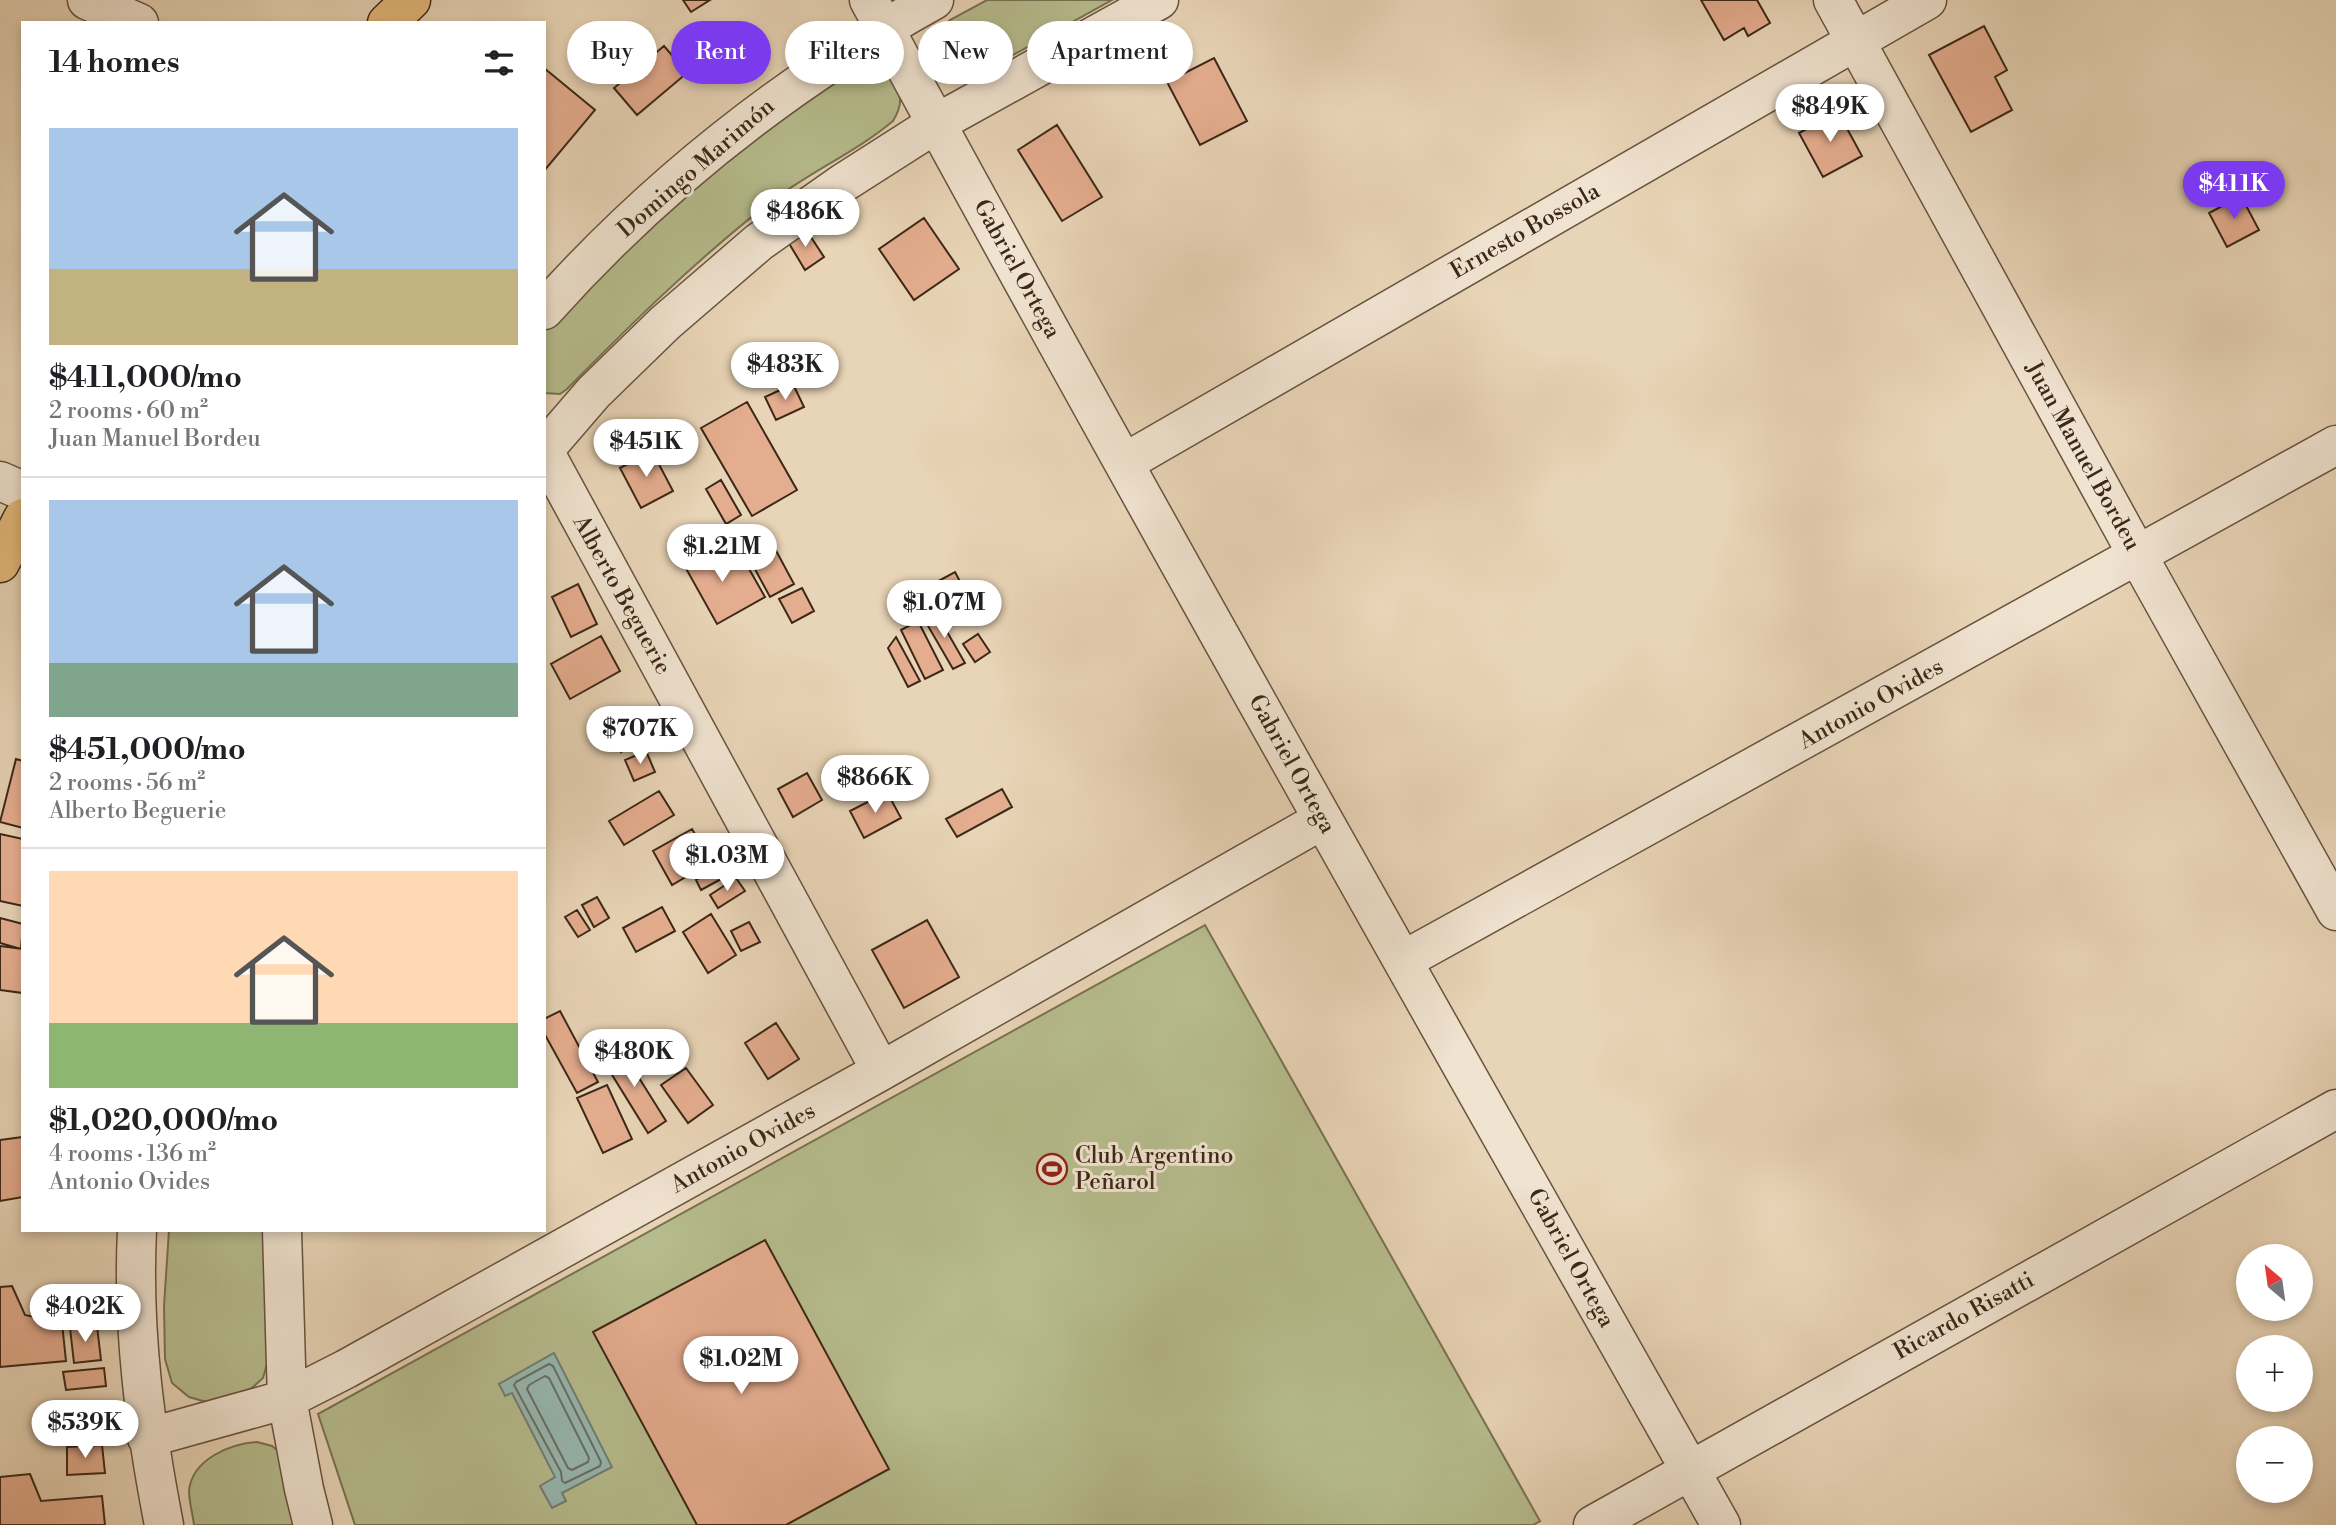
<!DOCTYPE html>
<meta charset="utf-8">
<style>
body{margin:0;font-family:"Libre Bodoni",serif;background:#f6f6f6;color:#202124;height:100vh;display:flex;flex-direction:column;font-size:26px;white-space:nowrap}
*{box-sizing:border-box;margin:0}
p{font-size:23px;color:#757577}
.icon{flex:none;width:38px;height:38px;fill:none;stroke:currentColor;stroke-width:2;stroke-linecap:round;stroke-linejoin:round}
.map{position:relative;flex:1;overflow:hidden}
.drawer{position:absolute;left:21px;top:21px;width:525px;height:1211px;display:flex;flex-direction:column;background:#fff;border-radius:0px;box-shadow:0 4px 10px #0003}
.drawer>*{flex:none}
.hud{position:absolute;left:567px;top:21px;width:665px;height:63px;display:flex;gap:14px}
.needle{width:46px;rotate:331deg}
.buttons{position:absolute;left:2236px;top:1244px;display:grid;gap:14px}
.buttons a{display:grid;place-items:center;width:77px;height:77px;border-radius:50%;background:#fff;box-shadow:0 4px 10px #0003;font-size:35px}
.price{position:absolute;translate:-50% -60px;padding:0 16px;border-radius:24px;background:#fff;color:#222;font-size:23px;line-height:46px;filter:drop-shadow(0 2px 4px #0008)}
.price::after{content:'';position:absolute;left:50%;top:42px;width:21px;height:16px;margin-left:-10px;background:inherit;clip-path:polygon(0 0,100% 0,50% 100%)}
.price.current{background:#7c3aed;color:#fff}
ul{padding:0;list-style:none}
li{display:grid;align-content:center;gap:14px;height:371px;padding:0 28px}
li+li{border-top:2px solid #e0e0e0}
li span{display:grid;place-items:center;height:217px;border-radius:0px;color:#555}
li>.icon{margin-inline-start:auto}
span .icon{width:126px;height:126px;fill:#fffc;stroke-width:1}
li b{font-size:30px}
h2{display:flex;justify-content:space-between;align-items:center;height:84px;padding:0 28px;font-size:30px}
.chip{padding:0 24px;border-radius:32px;background:#fff;box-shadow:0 4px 10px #0003;font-size:24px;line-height:63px}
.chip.current{background:#7c3aed;color:#fff}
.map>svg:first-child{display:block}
.green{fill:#b6bc8d;stroke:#797252;stroke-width:2}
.water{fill:#97b8b1;stroke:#737e73;stroke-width:2}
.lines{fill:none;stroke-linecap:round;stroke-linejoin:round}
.shore{stroke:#6a7064;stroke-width:2}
.building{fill:#e5ad8f;stroke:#3c2817;stroke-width:2}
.minor-casing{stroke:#67533f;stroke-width:41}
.major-casing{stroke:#3c2817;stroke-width:41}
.minor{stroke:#f0e3d0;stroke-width:38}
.major{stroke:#e4ba7b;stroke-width:38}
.labels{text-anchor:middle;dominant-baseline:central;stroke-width:6;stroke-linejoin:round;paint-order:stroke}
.street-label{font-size:23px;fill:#3c2817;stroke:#f0e3d0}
.poi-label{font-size:23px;fill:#3c2817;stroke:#f0e3d0;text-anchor:start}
</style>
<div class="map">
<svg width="2336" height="1525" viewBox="0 0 2336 1525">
<rect width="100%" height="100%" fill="#e8d4b6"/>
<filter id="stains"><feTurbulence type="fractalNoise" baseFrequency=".00286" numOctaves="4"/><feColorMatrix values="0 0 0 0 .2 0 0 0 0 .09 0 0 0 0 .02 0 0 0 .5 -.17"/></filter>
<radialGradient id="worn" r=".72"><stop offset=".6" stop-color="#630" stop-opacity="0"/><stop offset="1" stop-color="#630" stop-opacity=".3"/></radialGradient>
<path class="green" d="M 987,0 L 1112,0 L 968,80 C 942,84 932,57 933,35 L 950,20 Z
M 879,67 L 886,69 C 898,92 907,98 893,121 C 855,153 807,173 768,204 C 696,260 631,324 567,389 L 560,394 L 544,393 L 544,331 L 582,287 L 725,154 L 842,78 L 869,68 Z
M 1205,925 L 1540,1521 L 1533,1525 L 355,1525 L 318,1414 Z
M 169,1230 L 265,1230 L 269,1357 L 263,1378 L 242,1397 L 210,1403 L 189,1397 L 172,1383 L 165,1359 L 164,1306 Z
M 257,1442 L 272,1446 L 282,1454 L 302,1525 L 194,1525 C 193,1515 189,1502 189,1491 C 192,1459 230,1444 257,1442 Z"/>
<path class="water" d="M 554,1353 L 612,1467 L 562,1493 L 566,1501 L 552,1508 L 540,1486 L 555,1477 L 512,1393 L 505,1396 L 499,1384 Z"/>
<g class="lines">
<path class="shore" d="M 549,1364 L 553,1366 L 601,1462 L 600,1466 L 565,1483 L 562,1481 L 561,1472 L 514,1385 L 516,1382 Z
M 545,1376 L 549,1378 L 589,1458 L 588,1462 L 572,1470 L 568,1468 L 527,1389 L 529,1385 Z"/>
</g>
<path class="building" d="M 683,0 L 710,0 L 691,12 Z
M 1701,0 L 1757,0 L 1770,23 L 1748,36 L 1744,28 L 1724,40 Z
M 1984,26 L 2007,70 L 1995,77 L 2012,110 L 1971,132 L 1929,55 Z
M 664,46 L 687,73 L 637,115 L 614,88 Z
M 1214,58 L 1247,121 L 1200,145 L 1167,82 Z
M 544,68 L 595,110 L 544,171 Z
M 1838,112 L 1862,156 L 1823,177 L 1799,133 Z
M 1057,125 L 1102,197 L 1062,221 L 1018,150 Z
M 2241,196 L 2259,230 L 2227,247 L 2209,213 Z
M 924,218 L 959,269 L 914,300 L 879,249 Z
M 805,228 L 824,257 L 805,270 L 787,240 Z
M 793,384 L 804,407 L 776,420 L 765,397 Z
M 747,402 L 797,490 L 752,516 L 701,428 Z
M 652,451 L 673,491 L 641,508 L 620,468 Z
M 721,480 L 741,515 L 726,524 L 706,489 Z
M 703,543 L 720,573 L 744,560 L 765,597 L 717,624 L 679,556 Z
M 773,545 L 794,584 L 770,597 L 749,558 Z
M 955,572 L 967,595 L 943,608 L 931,585 Z
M 578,584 L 597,624 L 571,637 L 552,597 Z
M 802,588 L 814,611 L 792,623 L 779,599 Z
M 934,609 L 965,663 L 953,669 L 924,619 Z
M 918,621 L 943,670 L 925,679 L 901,630 Z
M 978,634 L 990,652 L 975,662 L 963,644 Z
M 601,636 L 620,671 L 570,699 L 551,664 Z
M 896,637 L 920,681 L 908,687 L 888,648 Z
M 625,710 L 643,735 L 621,752 L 602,726 Z
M 646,751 L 655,772 L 634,781 L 625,760 Z
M 16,759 L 23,761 L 23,828 L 0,822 Z
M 807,773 L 822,800 L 793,817 L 778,789 Z
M 1002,789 L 1012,807 L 957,837 L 946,819 Z
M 659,791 L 674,815 L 624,845 L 609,821 Z
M 887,792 L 901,818 L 864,838 L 850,811 Z
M 692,829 L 711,862 L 672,885 L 653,851 Z
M 0,834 L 23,839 L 23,906 L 0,901 Z
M 726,863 L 732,873 L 701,890 L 696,880 Z
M 736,878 L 745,891 L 718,908 L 710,895 Z
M 597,897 L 609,918 L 594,927 L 582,905 Z
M 662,907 L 675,931 L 636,952 L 623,928 Z
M 577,910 L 590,930 L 578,937 L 565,917 Z
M 711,914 L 736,955 L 708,973 L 683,932 Z
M 0,918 L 23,924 L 21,949 L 0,943 Z
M 927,920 L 959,977 L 904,1008 L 872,950 Z
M 749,922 L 760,942 L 741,951 L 731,931 Z
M 0,946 L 23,949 L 23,993 L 0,990 Z
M 560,1011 L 598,1082 L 577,1093 L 544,1033 L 544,1019 Z
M 776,1023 L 799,1059 L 768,1079 L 745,1043 Z
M 619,1046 L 666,1121 L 648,1133 L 601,1057 Z
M 686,1068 L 713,1105 L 688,1123 L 661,1085 Z
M 607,1085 L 632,1139 L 603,1153 L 577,1098 Z
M 23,1137 L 23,1197 L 0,1201 L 0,1140 Z
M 765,1240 L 889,1469 L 786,1525 L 697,1525 L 593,1332 Z
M 12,1286 L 25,1315 L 62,1323 L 66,1361 L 0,1367 L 0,1287 Z
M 97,1326 L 101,1360 L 74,1363 L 70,1328 Z
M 104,1368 L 106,1386 L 66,1390 L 63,1372 Z
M 102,1445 L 105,1473 L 67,1475 L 67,1447 Z
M 30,1474 L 41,1501 L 102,1496 L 105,1525 L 0,1525 L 0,1477 Z"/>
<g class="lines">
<g class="minor-casing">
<path id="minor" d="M 87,0 L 139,23
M 869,0 C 1147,512 1435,1018 1721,1525
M 1833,0 L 2138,556 L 2336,911
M 544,310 C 655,186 788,81 934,0
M 544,450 L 594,392 L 665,323 L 759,242 L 843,183 L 937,123 L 1159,0
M 544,451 L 881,1071
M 1124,463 L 1927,0
M 0,481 L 23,491
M 1404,960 L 2336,445
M 137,1230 C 132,1330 145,1427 164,1525
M 282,1230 L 287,1399 L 304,1489 L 313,1525
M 147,1438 L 287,1399 L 346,1369 L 881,1071 L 1322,820
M 1593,1525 L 2336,1109"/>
</g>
<g class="major-casing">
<path id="major" d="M 387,23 L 411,0
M 0,563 L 23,518"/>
</g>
<use href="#minor" class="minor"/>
<use href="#major" class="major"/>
</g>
<defs>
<g id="stadium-ring" transform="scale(1.575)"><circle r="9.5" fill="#f0e3d0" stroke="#8f2418" stroke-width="1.5"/><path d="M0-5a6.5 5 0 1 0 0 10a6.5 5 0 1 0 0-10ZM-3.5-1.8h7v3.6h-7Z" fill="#8f2418"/></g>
</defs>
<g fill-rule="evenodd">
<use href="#stadium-ring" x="1052" y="1169"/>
</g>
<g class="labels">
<g class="street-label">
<text transform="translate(696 168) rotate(-41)">Domingo Marimón</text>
<text transform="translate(1525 231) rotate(-30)">Ernesto Bossola</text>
<text transform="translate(1017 269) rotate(61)">Gabriel Ortega</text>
<text transform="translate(2083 456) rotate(61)">Juan Manuel Bordeu</text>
<text transform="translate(622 595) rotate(61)">Alberto Beguerie</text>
<text transform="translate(1871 704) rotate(-29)">Antonio Ovides</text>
<text transform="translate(1292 764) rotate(61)">Gabriel Ortega</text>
<text transform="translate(743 1148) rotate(-29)">Antonio Ovides</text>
<text transform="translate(1571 1258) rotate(61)">Gabriel Ortega</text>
<text transform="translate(1964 1316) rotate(-29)">Ricardo Risatti</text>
</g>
<g class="poi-label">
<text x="1075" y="1156">Club Argentino<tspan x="1075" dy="26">Peñarol</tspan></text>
</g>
</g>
<rect width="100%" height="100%" filter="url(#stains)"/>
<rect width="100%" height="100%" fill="url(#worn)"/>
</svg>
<div class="buttons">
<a><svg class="needle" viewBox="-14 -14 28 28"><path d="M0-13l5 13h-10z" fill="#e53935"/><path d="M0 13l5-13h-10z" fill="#757577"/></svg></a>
<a>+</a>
<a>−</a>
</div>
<b class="price" style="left:1830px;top:144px">$849K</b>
<b class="price current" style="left:2234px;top:221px">$411K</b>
<b class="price" style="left:805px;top:249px">$486K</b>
<b class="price" style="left:785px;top:402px">$483K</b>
<b class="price" style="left:646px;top:479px">$451K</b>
<b class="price" style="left:722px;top:584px">$1.21M</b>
<b class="price" style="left:944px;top:640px">$1.07M</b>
<b class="price" style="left:640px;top:766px">$707K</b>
<b class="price" style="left:875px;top:815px">$866K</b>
<b class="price" style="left:727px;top:893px">$1.03M</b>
<b class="price" style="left:634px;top:1089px">$480K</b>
<b class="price" style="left:85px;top:1344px">$402K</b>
<b class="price" style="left:741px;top:1396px">$1.02M</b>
<b class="price" style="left:85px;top:1460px">$539K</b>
<div class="hud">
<a class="chip">Buy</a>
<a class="chip current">Rent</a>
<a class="chip">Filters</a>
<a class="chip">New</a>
<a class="chip">Apartment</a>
</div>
<section class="drawer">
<h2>14 homes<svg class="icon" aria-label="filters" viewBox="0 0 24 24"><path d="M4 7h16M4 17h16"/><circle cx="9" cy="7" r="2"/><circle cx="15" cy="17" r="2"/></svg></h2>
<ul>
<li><span style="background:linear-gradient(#a9c7e8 65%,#c2b280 0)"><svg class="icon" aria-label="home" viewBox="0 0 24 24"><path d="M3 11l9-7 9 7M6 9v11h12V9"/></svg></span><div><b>$411,000/mo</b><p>2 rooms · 60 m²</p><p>Juan Manuel Bordeu</p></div></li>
<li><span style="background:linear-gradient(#a9c7e8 75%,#7fa58c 0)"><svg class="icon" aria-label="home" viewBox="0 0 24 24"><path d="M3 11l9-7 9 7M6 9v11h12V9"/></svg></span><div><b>$451,000/mo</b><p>2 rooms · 56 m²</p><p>Alberto Beguerie</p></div></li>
<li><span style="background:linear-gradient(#ffd9b3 70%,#8fb573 0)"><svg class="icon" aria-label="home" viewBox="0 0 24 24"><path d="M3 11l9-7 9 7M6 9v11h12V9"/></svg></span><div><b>$1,020,000/mo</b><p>4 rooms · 136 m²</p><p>Antonio Ovides</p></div></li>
</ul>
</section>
</div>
